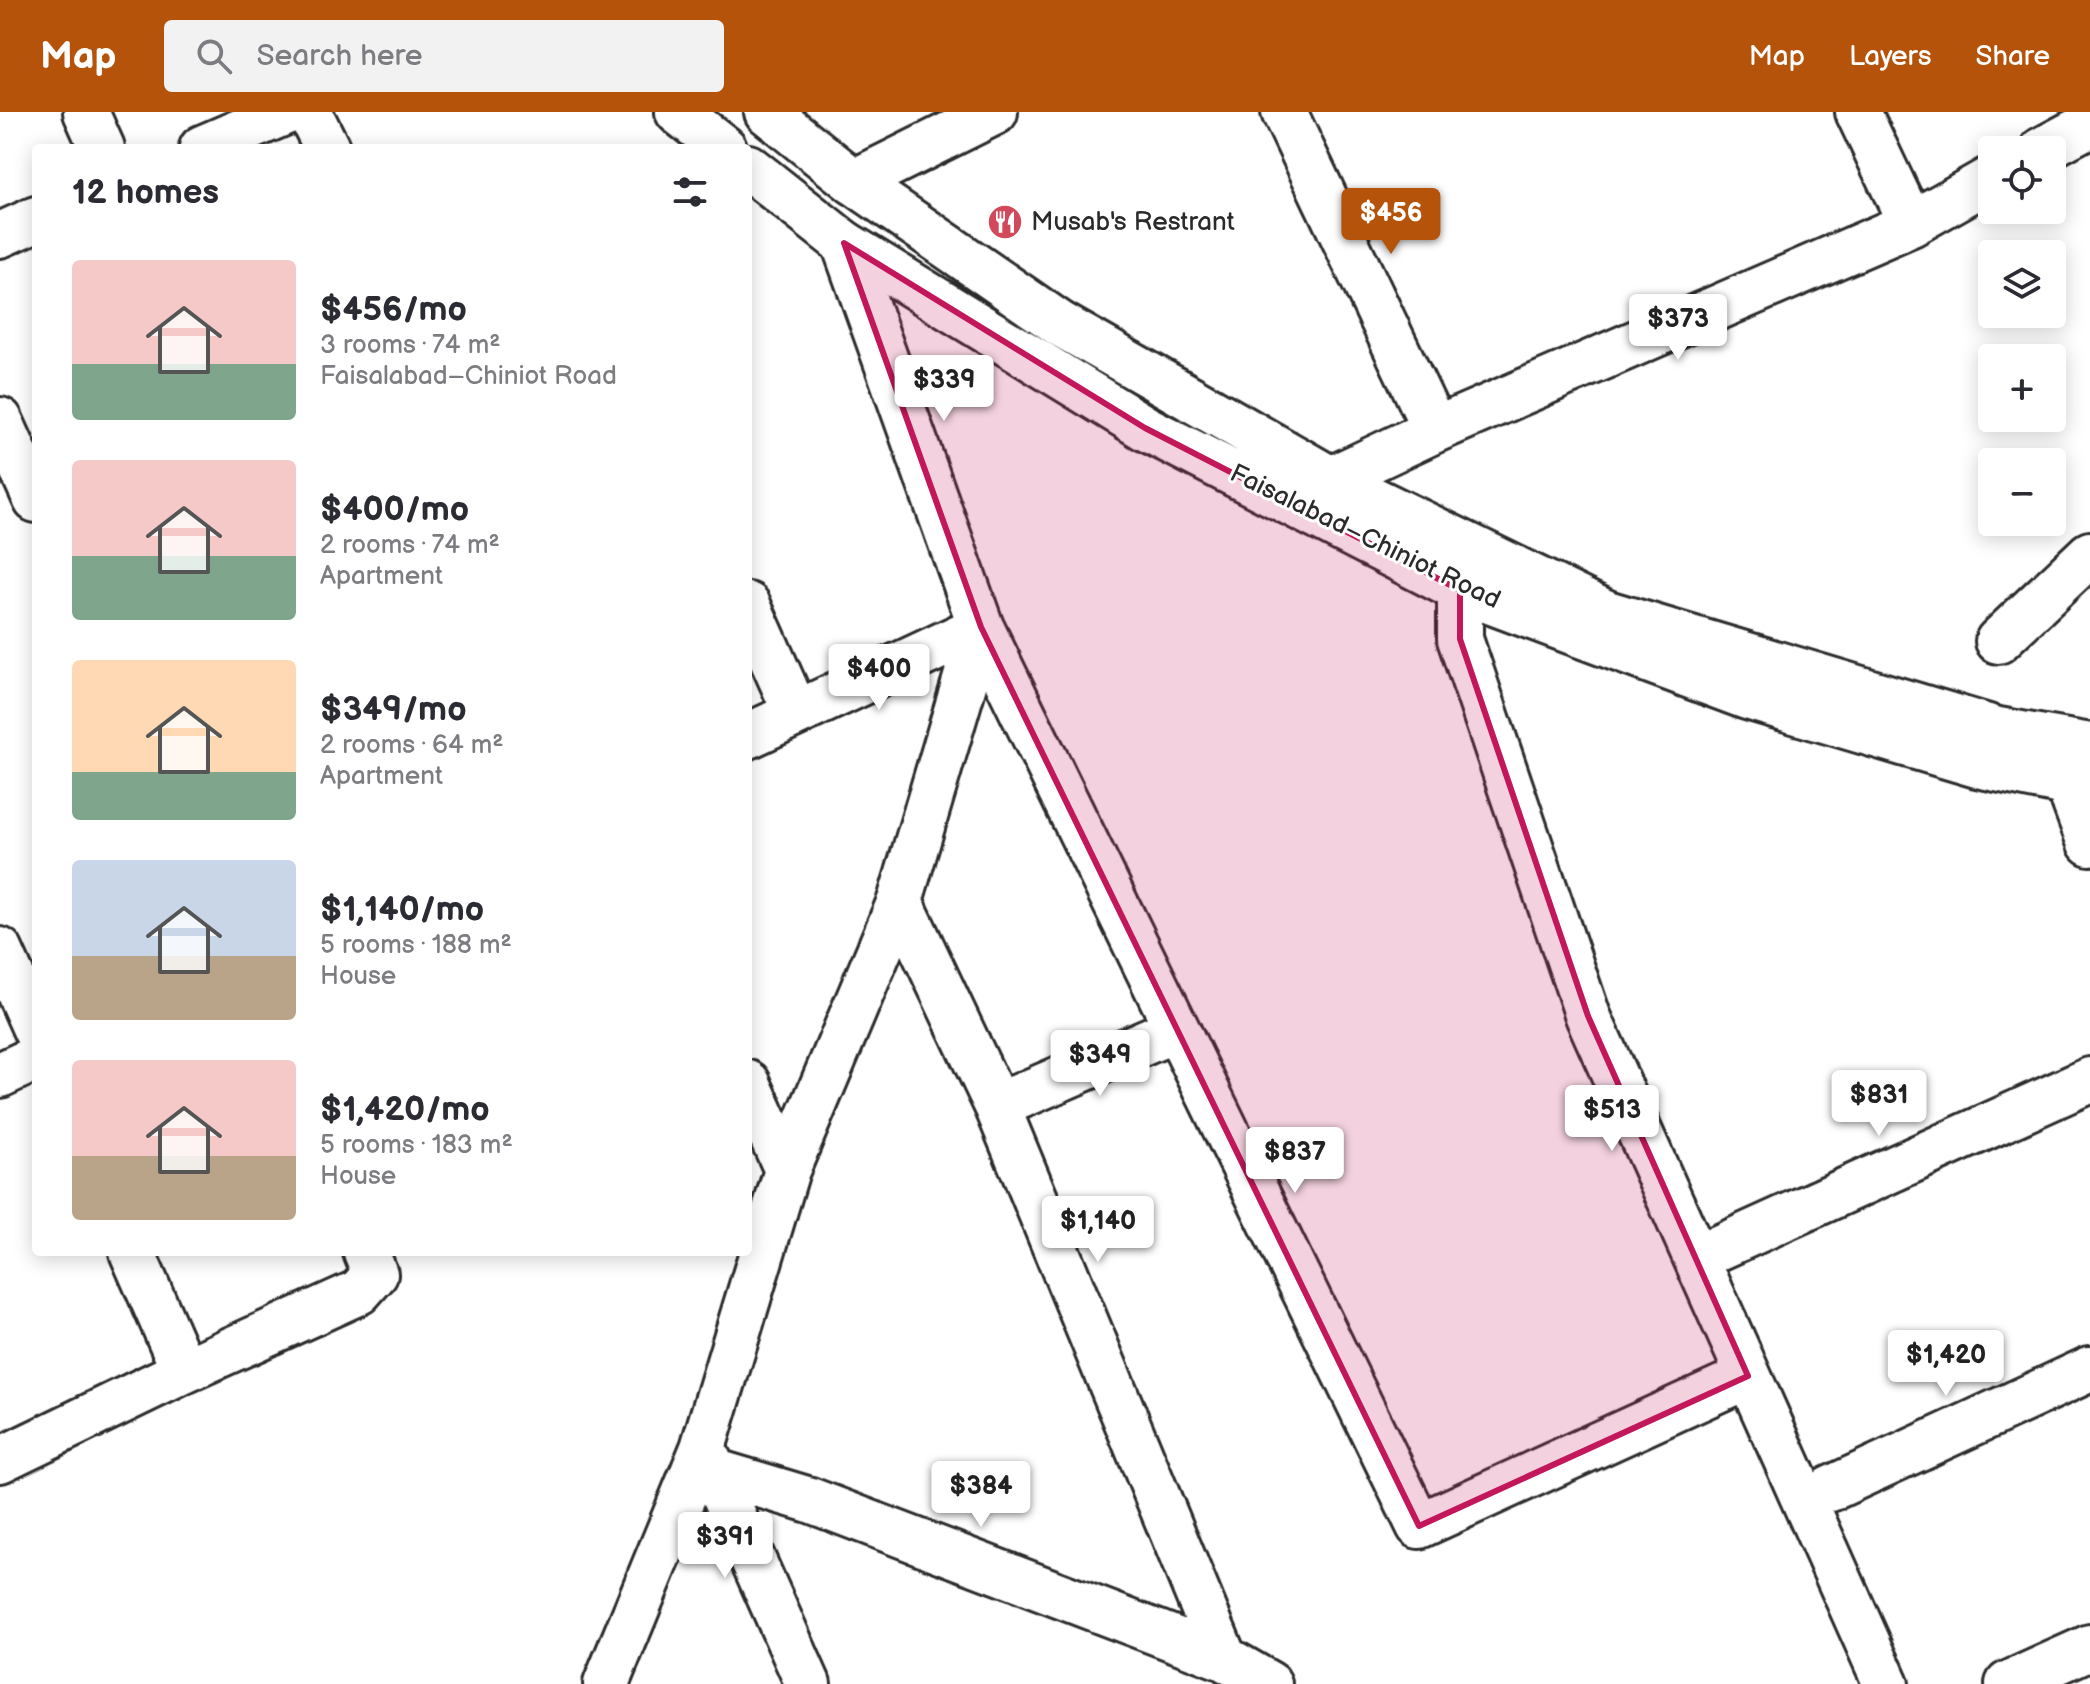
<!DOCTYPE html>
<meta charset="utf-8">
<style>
body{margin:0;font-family:"Balsamiq Sans",sans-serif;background:#f2f2f3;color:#2b2b33;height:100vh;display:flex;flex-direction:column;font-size:30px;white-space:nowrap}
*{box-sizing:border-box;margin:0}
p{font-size:26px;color:#7c7c81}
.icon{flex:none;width:44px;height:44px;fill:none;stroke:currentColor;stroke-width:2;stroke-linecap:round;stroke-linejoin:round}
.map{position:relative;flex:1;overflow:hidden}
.details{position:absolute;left:32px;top:32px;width:720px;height:1112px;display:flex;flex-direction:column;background:#fff;border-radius:8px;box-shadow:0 4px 20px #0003}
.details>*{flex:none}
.buttons{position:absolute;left:1978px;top:24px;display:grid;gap:16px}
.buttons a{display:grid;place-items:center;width:88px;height:88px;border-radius:8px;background:#fff;box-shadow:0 4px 20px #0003;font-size:40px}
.price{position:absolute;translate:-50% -68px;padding:0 18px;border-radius:8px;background:#fff;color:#222;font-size:26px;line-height:52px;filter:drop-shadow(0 2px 4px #0008)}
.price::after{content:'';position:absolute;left:50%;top:48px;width:24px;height:18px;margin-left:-12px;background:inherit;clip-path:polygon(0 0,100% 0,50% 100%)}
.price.on{background:#b45309;color:#fff}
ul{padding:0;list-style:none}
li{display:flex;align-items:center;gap:24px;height:200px;padding:0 40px}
li span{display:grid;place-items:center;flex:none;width:224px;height:160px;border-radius:8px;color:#555}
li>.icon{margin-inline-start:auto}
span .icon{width:96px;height:96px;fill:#fffc;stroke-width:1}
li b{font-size:34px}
h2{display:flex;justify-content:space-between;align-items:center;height:96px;padding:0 40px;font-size:34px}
header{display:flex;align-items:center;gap:48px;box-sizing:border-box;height:112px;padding:0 40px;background:#b45309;color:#fff}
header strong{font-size:38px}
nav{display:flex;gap:44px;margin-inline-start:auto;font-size:28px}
.search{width:560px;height:72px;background:#f2f2f3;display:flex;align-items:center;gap:20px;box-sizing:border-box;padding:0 28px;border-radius:8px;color:#7c7c81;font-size:30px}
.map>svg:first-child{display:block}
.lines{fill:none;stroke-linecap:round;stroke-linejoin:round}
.minor-casing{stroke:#2b2b2b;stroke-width:50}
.highway-casing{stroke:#2b2b2b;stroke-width:50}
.minor{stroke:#fff;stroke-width:44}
.highway{stroke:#fff;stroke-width:44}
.marked{fill:#c2185b;fill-opacity:0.2;stroke:#c2185b;stroke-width:6;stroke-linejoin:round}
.labels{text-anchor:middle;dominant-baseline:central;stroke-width:6;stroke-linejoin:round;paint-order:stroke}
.poi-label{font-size:26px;fill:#2b2b2b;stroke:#fff;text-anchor:start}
.street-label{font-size:26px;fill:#2b2b2b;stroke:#fff}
</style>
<header>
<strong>Map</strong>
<div class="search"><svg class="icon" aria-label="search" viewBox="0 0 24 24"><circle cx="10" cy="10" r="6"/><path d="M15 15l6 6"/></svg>Search here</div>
<nav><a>Map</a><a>Layers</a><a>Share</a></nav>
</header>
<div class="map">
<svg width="2090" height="1572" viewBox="0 0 2090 1572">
<rect width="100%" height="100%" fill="#fff"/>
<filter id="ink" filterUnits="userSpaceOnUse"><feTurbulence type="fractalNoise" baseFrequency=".0125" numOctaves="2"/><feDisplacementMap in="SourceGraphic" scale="16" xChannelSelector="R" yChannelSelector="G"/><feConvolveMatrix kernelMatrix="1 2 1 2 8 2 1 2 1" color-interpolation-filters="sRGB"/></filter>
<g filter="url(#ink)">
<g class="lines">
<g class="minor-casing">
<path id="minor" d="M 86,0 L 102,36
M 309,0 L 327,36
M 1284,0 L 1435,318
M 1858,0 L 1911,112
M 202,36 L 286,0
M 2042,38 L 2090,12
M 854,70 L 995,0
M 0,123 L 36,107
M 844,131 L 981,515 L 1419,1414 L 1748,1264
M 0,308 L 36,388
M 1331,367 L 1435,318 L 1911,112 L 1992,66
M 1460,478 L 1460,527 L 1588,904 L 1886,1572
M 748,493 L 796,601
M 1998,529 L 2090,442
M 748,624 L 981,515
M 2068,672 L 2090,731
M 900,789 L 997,994 L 1224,1546
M 0,838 L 36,919
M 0,963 L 36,946
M 748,971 L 787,1058
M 997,994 L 1176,917
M 132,1140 L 184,1259
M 1696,1146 L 2090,968
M 706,1342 L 808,1572
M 0,1348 L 184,1259 L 359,1180 L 375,1162 L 366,1140
M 713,1359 L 810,1388 L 1224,1546 L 1269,1572
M 1830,1377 L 2090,1257
M 606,1572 L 703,1336 L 787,1058 L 900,789 L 981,515
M 2008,1572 L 2090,1535"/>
</g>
<g class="highway-casing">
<path id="highway" d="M 678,0 L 724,36
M 767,0 L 854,70 L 1060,212 L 1331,367 L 1607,501 L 1998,618 L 2090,634
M 748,55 L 844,131 L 1145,316 L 1460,478 L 1747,585 L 1977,653 L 2090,676"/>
</g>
<use href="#minor" class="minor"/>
<use href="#highway" class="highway"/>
</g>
</g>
<path class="marked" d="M 844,131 L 1145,316 L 1460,478 L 1460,527 L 1588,904 L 1748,1264 L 1419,1414 L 981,515 Z"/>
<defs>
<g id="restaurant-disc" transform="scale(1.8)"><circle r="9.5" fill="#d1495b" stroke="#fff"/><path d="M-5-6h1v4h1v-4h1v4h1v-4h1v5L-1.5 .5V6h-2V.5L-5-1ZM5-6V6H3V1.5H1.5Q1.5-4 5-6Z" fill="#fff"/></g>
</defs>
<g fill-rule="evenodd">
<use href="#restaurant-disc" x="1005" y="110"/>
</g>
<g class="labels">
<g class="poi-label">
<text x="1031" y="110">Musab's Restrant</text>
</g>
<g class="street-label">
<text transform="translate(1365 425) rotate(26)">Faisalabad–Chiniot Road</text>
</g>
</g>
</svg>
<div class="buttons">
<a><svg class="icon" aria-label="locate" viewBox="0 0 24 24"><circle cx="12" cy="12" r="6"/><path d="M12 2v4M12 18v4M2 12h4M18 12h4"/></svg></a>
<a><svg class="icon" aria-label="layers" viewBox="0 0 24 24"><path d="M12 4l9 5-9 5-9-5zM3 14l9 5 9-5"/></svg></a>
<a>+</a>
<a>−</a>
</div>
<b class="price on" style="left:1391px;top:144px">$456</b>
<b class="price" style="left:1678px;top:250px">$373</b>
<b class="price" style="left:944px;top:311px">$339</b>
<b class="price" style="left:879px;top:600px">$400</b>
<b class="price" style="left:1100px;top:986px">$349</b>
<b class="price" style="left:1879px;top:1026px">$831</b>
<b class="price" style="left:1612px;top:1041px">$513</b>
<b class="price" style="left:1295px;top:1083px">$837</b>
<b class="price" style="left:1098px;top:1152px">$1,140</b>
<b class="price" style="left:1946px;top:1286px">$1,420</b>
<b class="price" style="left:981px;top:1417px">$384</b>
<b class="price" style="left:725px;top:1468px">$391</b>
<section class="details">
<h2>12 homes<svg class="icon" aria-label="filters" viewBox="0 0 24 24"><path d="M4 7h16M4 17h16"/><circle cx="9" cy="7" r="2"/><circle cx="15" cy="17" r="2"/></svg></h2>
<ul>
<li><span style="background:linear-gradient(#f6c9c9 65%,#7fa58c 0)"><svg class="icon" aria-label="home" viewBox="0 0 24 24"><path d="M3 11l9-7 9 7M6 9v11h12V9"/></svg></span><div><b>$456/mo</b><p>3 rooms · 74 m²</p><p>Faisalabad–Chiniot Road</p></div></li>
<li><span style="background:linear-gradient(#f6c9c9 60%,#7fa58c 0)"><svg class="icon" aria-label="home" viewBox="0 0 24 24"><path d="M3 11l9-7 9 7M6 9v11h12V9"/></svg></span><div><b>$400/mo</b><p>2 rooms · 74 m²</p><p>Apartment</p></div></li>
<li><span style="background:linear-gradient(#ffd9b3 70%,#7fa58c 0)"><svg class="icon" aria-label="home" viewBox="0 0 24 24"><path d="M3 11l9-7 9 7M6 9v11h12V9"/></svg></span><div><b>$349/mo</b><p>2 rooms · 64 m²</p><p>Apartment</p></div></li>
<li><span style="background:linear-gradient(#c9d6e8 60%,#b9a48a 0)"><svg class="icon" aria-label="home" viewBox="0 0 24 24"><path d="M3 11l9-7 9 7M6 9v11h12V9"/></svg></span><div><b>$1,140/mo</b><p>5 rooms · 188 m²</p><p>House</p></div></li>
<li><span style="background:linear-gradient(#f6c9c9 60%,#b9a48a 0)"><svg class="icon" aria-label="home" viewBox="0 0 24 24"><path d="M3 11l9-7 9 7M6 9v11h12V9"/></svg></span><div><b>$1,420/mo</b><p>5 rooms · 183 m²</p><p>House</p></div></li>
</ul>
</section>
</div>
